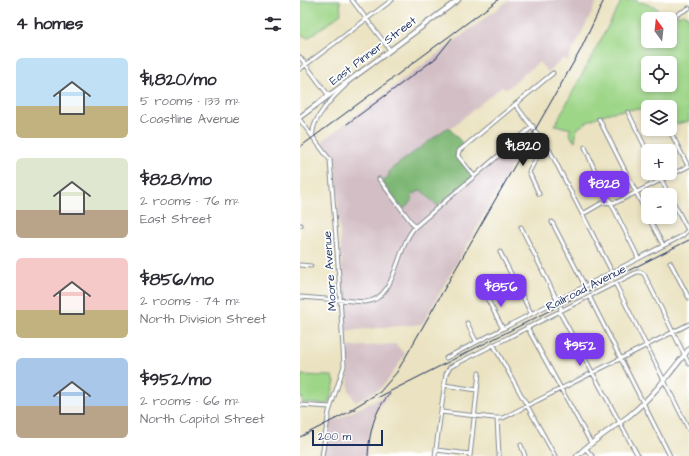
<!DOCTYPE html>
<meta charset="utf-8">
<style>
body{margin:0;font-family:"Architects Daughter",sans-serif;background:#f7f7f7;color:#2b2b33;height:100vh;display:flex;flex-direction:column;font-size:15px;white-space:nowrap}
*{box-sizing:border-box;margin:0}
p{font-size:13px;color:#7c7c81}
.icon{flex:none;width:22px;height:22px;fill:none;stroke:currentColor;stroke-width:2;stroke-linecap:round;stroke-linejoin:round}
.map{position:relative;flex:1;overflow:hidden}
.side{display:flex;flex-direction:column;background:#fff;width:300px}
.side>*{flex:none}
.needle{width:26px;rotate:345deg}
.controls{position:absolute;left:341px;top:12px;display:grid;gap:8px}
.controls a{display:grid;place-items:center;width:36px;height:36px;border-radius:6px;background:#fff;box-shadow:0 2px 6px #0003;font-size:20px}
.scale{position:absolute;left:12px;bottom:10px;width:71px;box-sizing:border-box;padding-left:4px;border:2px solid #1b2f5e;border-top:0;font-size:11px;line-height:14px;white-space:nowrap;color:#1b2f5e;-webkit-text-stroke:3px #fff;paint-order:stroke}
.price{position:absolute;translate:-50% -34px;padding:0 9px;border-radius:8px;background:#7c3aed;color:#fff;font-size:13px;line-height:26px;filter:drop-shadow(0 1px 2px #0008)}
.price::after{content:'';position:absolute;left:50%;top:24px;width:12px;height:9px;margin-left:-6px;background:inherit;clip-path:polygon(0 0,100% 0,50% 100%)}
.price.selected{background:#222;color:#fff}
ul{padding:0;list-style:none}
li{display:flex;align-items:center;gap:12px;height:100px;padding:0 16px}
li span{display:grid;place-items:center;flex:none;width:112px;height:80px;border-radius:6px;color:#555}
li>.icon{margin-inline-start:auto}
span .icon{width:48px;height:48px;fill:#fffc;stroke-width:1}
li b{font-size:17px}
h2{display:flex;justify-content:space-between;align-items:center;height:48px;padding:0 16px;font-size:17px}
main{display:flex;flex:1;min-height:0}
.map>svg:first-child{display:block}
.industrial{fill:#d2bec4}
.green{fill:#9ed688;stroke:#5c8273;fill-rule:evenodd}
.forest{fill:#7eb774;stroke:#4c7369}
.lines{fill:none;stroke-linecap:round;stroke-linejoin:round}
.minor-casing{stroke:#82888f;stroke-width:5}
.major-casing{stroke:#82888f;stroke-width:6}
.minor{stroke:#fff;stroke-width:3}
.major{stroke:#fff;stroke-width:4}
.rail{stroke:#1b2f5e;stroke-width:1}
.labels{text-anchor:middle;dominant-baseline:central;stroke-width:3.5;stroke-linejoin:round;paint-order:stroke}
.street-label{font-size:12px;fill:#1b2f5e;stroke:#fff}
</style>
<main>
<section class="side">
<h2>4 homes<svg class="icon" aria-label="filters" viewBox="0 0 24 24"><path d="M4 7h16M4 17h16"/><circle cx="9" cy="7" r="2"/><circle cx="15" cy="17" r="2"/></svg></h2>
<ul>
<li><span style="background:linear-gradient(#bfe0f5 60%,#c2b280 0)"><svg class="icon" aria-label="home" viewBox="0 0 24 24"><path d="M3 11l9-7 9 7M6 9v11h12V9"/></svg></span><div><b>$1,820/mo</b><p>5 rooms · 133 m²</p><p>Coastline Avenue</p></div></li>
<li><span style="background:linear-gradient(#dfe7d0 65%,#b9a48a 0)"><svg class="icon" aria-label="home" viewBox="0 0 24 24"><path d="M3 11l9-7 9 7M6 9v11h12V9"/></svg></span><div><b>$828/mo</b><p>2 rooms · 76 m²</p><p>East Street</p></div></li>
<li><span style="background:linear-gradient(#f6c9c9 65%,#c2b280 0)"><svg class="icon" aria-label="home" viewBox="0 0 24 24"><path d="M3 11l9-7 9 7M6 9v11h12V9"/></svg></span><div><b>$856/mo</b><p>2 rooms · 74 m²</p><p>North Division Street</p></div></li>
<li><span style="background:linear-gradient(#a9c7e8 60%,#b9a48a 0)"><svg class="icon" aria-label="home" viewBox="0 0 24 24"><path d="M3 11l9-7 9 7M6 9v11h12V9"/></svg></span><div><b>$952/mo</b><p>2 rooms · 66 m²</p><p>North Capitol Street</p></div></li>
</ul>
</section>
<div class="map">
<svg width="389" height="456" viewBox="0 0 389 456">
<rect width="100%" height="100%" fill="#fff"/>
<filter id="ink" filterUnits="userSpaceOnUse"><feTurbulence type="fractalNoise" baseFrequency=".025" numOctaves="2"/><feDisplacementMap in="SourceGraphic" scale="8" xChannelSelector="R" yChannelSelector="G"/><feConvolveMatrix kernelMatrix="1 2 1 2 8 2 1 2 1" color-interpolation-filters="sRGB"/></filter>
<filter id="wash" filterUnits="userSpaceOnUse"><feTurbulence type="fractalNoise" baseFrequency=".012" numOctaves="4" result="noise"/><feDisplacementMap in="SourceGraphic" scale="16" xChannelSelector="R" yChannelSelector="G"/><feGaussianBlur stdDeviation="0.9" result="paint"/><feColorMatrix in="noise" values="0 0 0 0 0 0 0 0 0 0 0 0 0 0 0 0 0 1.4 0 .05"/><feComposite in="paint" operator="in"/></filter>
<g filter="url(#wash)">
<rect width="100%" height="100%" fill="#eae2c0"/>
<path class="industrial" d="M 209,0 L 298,0 L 267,62 L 264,58 L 248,72 L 239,62 L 206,89 L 201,87 L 141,136 L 160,189 L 232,130 L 122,324 L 46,331 L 35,159 L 22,141 Z
M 95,344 L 105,354 L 88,380 L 80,389 L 55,402 L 49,390 L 47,347 Z
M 90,393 L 76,411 L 68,438 L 67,456 L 23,456 L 28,424 Z"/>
<path class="green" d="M 0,0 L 40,0 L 41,14 L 8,38 L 0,34 Z
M 322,0 L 337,0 L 339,3 L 341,2 L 357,8 L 360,15 L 365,18 L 376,12 L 378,16 L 383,14 L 389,17 L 389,121 L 372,125 L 370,107 L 348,107 L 348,109 C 322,109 298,112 277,129 L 275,141 L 273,140 L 269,132 L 271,129 L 255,125 ZM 348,19 L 370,19 L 370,41 L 348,41 ZM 348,63 L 370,63 L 370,85 L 348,85 Z
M 0,375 L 32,376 L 35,382 L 29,402 L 26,404 L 2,403 L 3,398 L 0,398 Z"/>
<path class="forest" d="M 148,127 L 164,145 L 156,151 L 156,155 L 172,177 L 137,206 L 121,190 L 111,196 L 113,199 L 103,210 L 82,182 L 88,177 L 90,170 Z"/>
</g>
<g filter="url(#ink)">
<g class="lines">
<g class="minor-casing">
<path id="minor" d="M 52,0 L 90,50
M 378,14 L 389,8
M 0,57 L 29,96
M 0,69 L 92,0
M 215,104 L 250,151 L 312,272
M 328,112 L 348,153
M 299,119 L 348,216
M 0,120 L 30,160 L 39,277 L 44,366 L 29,412 L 22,456
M 369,129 L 388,166
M 13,136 C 10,120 35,95 46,85
M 285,147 L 295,171 L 336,253 L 338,259
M 358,173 L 369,195
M 174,176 L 158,156 L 159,151 L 253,73
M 79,179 L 115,227
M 239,194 L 229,172 L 245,142
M 283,214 L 302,203 L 317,202 L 389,166
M 348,217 L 363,245
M 252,222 L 285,286
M 0,225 L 1,225
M 221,227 L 261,308 L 260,313 L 338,456
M 200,252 L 231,313
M 370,262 L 389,298
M 0,265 L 11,266
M 315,283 L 389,430
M 186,296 L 202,327
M 289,296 L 370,456
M 0,297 L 65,302 C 97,300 95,249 115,227 L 233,126
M 167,323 L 176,341
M 227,327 L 291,443
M 193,344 L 255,456
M 146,358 L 382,236 L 388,230 L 370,196
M 144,385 L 177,390
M 0,405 L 30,407
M 141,412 L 194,418 L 203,418 L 389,324
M 197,418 L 199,456
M 221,445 L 225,456
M 285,448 L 292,456
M 136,450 L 170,454
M 135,456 L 146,374 L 150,367 L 337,272 L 341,272 L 344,274 L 389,364
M 170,456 L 179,373"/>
</g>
<g class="major-casing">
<path id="major" d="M 0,117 L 158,0
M 277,456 C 293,440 312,429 330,415 C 353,396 371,372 389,349"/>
</g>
<use href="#minor" class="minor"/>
<use href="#major" class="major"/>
<path class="rail" d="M 47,124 L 136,58 L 152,38
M 0,147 L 198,0
M 79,397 L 389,240
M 50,410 L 80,392 L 97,372 L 280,51 L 304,0
M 0,437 L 55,409
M 68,456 C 69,435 74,409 90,394"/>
</g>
</g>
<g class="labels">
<g class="street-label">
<text transform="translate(73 51) rotate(-37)">East Pinner Street</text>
<text transform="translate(30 271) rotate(-94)">Moore Avenue</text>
<text transform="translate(286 288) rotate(-27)">Railroad Avenue</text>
</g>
</g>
</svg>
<div class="controls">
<a><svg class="needle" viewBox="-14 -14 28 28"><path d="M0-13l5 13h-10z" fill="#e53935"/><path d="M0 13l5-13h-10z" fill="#7c7c81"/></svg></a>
<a><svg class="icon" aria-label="locate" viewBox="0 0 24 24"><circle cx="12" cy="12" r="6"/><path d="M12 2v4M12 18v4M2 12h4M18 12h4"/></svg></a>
<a><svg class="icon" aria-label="layers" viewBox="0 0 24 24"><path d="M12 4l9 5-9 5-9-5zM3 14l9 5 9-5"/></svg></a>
<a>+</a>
<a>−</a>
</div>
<div class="scale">200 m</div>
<b class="price selected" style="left:223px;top:167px">$1,820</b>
<b class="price" style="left:304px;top:205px">$828</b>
<b class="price" style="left:201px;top:308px">$856</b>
<b class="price" style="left:280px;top:367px">$952</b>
</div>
</main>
